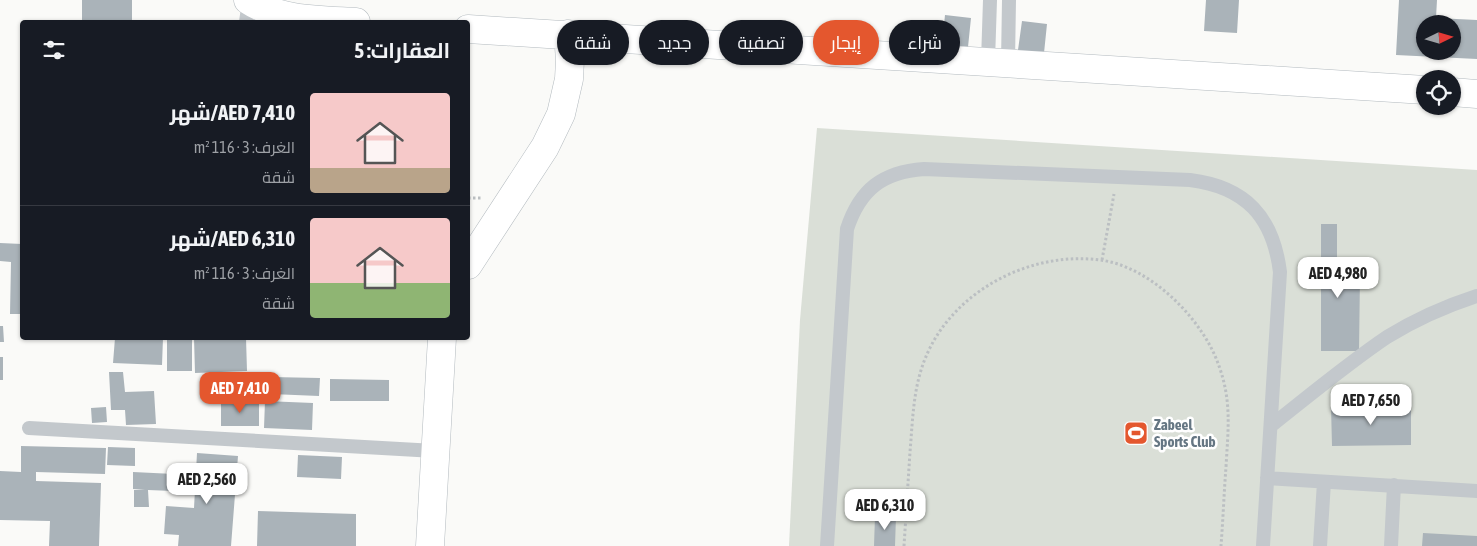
<!DOCTYPE html>
<html lang="ar">
<meta charset="utf-8">
<style>
body{margin:0;font-family:"Asap Condensed",Cairo,sans-serif;background:#20242c;color:#f1f3f6;direction:rtl;height:100vh;display:flex;flex-direction:column;font-size:19px;white-space:nowrap}
*{box-sizing:border-box;margin:0}
p{font-size:16px;color:#9ea1a6}
.icon{flex:none;width:28px;height:28px;fill:none;stroke:currentColor;stroke-width:2;stroke-linecap:round;stroke-linejoin:round}
.map{position:relative;flex:1;overflow:hidden;direction:ltr}
.drawer{position:absolute;left:20px;top:20px;width:450px;height:320px;display:flex;flex-direction:column;background:#171b24;border-radius:5px;box-shadow:0 1px 4px #0004;direction:rtl}
.drawer>*{flex:none}
.top-card{position:absolute;left:485px;top:20px;width:475px;height:45px;direction:rtl;display:flex;gap:10px}
.needle{width:32px;rotate:85deg}
.controls{position:absolute;left:1416px;top:15px;display:grid;gap:10px}
.controls a{display:grid;place-items:center;width:45px;height:45px;border-radius:50%;background:#171b24;box-shadow:0 1px 4px #0004;font-size:25px}
.price{position:absolute;translate:-50% -42px;padding:0 11px;border-radius:10px;background:#fff;color:#222;font-size:16px;line-height:32px;filter:drop-shadow(0 1px 2px #0008)}
.price::after{content:'';position:absolute;left:50%;top:30px;width:15px;height:11px;margin-left:-8px;background:inherit;clip-path:polygon(0 0,100% 0,50% 100%)}
.price.active{background:#e4572e;color:#fff}
ul{padding:0;list-style:none}
li{display:flex;align-items:center;gap:15px;height:125px;padding:0 20px}
li+li{border-top:1px solid #363941}
li span{display:grid;place-items:center;flex:none;width:140px;height:100px;border-radius:5px;color:#555}
li>.icon{margin-inline-start:auto}
span .icon{width:60px;height:60px;fill:#fffc;stroke-width:1}
li b{font-size:21px}
h2{display:flex;justify-content:space-between;align-items:center;height:60px;padding:0 20px;font-size:21px}
.tag{padding:0 18px;border-radius:22px;background:#171b24;box-shadow:0 1px 4px #0004;font-size:18px;line-height:45px}
.tag.active{background:#e4572e;color:#fff}
.map>svg:first-child{display:block}
.green{fill:#dadfd7}
.building{fill:#aab3b9;fill-rule:evenodd}
.lines{fill:none;stroke-linecap:round;stroke-linejoin:round}
.secondary-casing{stroke:#b3babf;stroke-width:29}
.path{stroke:#bbbfc2;stroke-width:3;stroke-dasharray:2.5 2.5;stroke-linecap:butt}
.lane{stroke:#c3c8cc;stroke-width:14}
.secondary{stroke:#fff;stroke-width:28}
.labels{text-anchor:middle;dominant-baseline:central;stroke-width:5;stroke-linejoin:round;paint-order:stroke}
.poi-label{font-size:15px;font-weight:bold;fill:#657683;stroke:#fff;text-anchor:start}
</style>
<div class="map">
<svg width="1477" height="546" viewBox="0 0 1477 546">
<rect width="100%" height="100%" fill="#fafaf8"/>
<path class="green" d="M 817,128 L 1477,170 L 1477,546 L 789,546 L 800,320 Z"/>
<path class="building" d="M 82,0 L 132,0 L 132,22 L 82,22 Z
M 1206,0 L 1239,0 L 1237,33 L 1204,31 Z
M 1399,0 L 1437,0 L 1436,18 L 1477,20 L 1477,59 L 1396,55 ZM 1425,24 L 1452,24 L 1452,51 L 1425,51 Z
M 945,15 L 971,18 L 968,47 L 942,44 Z
M 1022,21 L 1047,24 L 1044,53 L 1018,50 Z
M 1321,224 L 1337,224 L 1337,275 L 1360,275 L 1359,351 L 1321,351 Z
M 0,243 L 22,244 L 22,314 L 10,314 L 11,262 L 0,261 Z
M 0,326 L 3,326 L 4,342 L 0,342 Z
M 115,338 L 163,338 L 162,365 L 113,363 Z
M 167,338 L 192,338 L 192,371 L 167,371 Z
M 194,338 L 246,338 L 247,371 L 195,373 Z
M 0,357 L 3,357 L 3,380 L 0,380 Z
M 109,372 L 123,372 L 125,392 L 154,391 L 156,424 L 126,425 L 125,410 L 111,410 Z
M 271,377 L 320,378 L 319,396 L 271,394 Z
M 330,379 L 389,380 L 389,401 L 330,401 Z
M 261,381 L 262,398 L 228,398 L 227,382 Z
M 265,401 L 313,403 L 312,430 L 264,428 Z
M 221,403 L 259,403 L 259,426 L 221,426 Z
M 1331,406 L 1411,406 L 1411,445 L 1332,446 Z
M 106,407 L 107,422 L 92,423 L 91,408 Z
M 21,446 L 106,448 L 105,474 L 36,472 L 36,481 L 101,483 L 99,546 L 49,546 L 50,521 L 0,520 L 0,471 L 21,472 Z
M 108,447 L 135,448 L 135,466 L 107,465 Z
M 197,453 L 238,456 L 231,546 L 178,546 L 179,535 L 164,534 L 166,506 L 194,508 Z
M 298,455 L 342,457 L 341,479 L 297,477 Z
M 133,472 L 174,474 L 173,491 L 148,490 L 149,507 L 134,507 L 134,490 L 145,490 L 133,489 Z
M 258,511 L 356,514 L 356,546 L 257,546 Z
M 875,516 L 896,516 L 895,546 L 874,546 Z
M 1423,533 L 1477,536 L 1477,546 L 1422,546 Z"/>
<g class="lines">
<g class="secondary-casing">
<path id="secondary" d="M 248,0 C 280,21 319,20 356,22
M 468,29 L 1425,90
M 1452,92 L 1477,94
M 468,265 L 545,147 L 561,114 L 569,79 L 570,60 L 568,34
M 430,546 L 442,338"/>
</g>
<path class="path" d="M 468,198 L 481,198
M 1102,260 L 1114,194
M 904,546 C 906,515 908,483 910,452 C 913,417 913,384 928,352 C 957,289 1032,251 1100,260 C 1150,266 1203,319 1219,366 C 1232,402 1228,430 1226,467 C 1224,493 1223,520 1221,546"/>
<path class="lane" d="M 246,22 L 249,1
M 988,61 L 990,0
M 1008,62 L 1009,0
M 1272,425 C 1310,395 1347,364 1387,337 C 1415,320 1446,306 1477,296
M 29,428 L 435,451
M 1267,478 L 1477,491
M 827,546 L 847,229 C 860,189 883,172 924,169 L 1190,180 C 1246,187 1273,217 1280,272 L 1263,546
M 1320,546 L 1324,482
M 1391,546 L 1394,485"/>
<use href="#secondary" class="secondary"/>
</g>
<defs>
<g id="stadium-square" transform="scale(1.25)"><rect x="-9" y="-9" width="18" height="18" rx="4" fill="#e4572e" stroke="#fff"/><path d="M0-5a6.5 5 0 1 0 0 10a6.5 5 0 1 0 0-10ZM-3.5-1.8h7v3.6h-7Z" fill="#fff"/></g>
</defs>
<g fill-rule="evenodd">
<use href="#stadium-square" x="1136" y="433"/>
</g>
<g class="labels">
<g class="poi-label">
<text x="1154" y="424">Zabeel<tspan x="1154" dy="17">Sports Club</tspan></text>
</g>
</g>
</svg>
<div class="controls">
<a><svg class="needle" viewBox="-14 -14 28 28"><path d="M0-13l5 13h-10z" fill="#e53935"/><path d="M0 13l5-13h-10z" fill="#9ea1a6"/></svg></a>
<a><svg class="icon" aria-label="locate" viewBox="0 0 24 24"><circle cx="12" cy="12" r="6"/><path d="M12 2v4M12 18v4M2 12h4M18 12h4"/></svg></a>
</div>
<b class="price" style="left:1338px;top:299px">AED 4,980</b>
<b class="price active" style="left:240px;top:414px">AED 7,410</b>
<b class="price" style="left:1371px;top:426px">AED 7,650</b>
<b class="price" style="left:207px;top:505px">AED 2,560</b>
<b class="price" style="left:885px;top:531px">AED 6,310</b>
<div class="top-card">
<a class="tag">شراء</a>
<a class="tag active">إيجار</a>
<a class="tag">تصفية</a>
<a class="tag">جديد</a>
<a class="tag">شقة</a>
</div>
<section class="drawer">
<h2>العقارات: 5<svg class="icon" aria-label="filters" viewBox="0 0 24 24"><path d="M4 7h16M4 17h16"/><circle cx="9" cy="7" r="2"/><circle cx="15" cy="17" r="2"/></svg></h2>
<ul>
<li><span style="background:linear-gradient(#f6c9c9 75%,#b9a48a 0)"><svg class="icon" aria-label="home" viewBox="0 0 24 24"><path d="M3 11l9-7 9 7M6 9v11h12V9"/></svg></span><div><b>AED 7,410/شهر</b><p>الغرف: 3 · 116 m²</p><p>شقة</p></div></li>
<li><span style="background:linear-gradient(#f6c9c9 65%,#8fb573 0)"><svg class="icon" aria-label="home" viewBox="0 0 24 24"><path d="M3 11l9-7 9 7M6 9v11h12V9"/></svg></span><div><b>AED 6,310/شهر</b><p>الغرف: 3 · 116 m²</p><p>شقة</p></div></li>
</ul>
</section>
</div>
